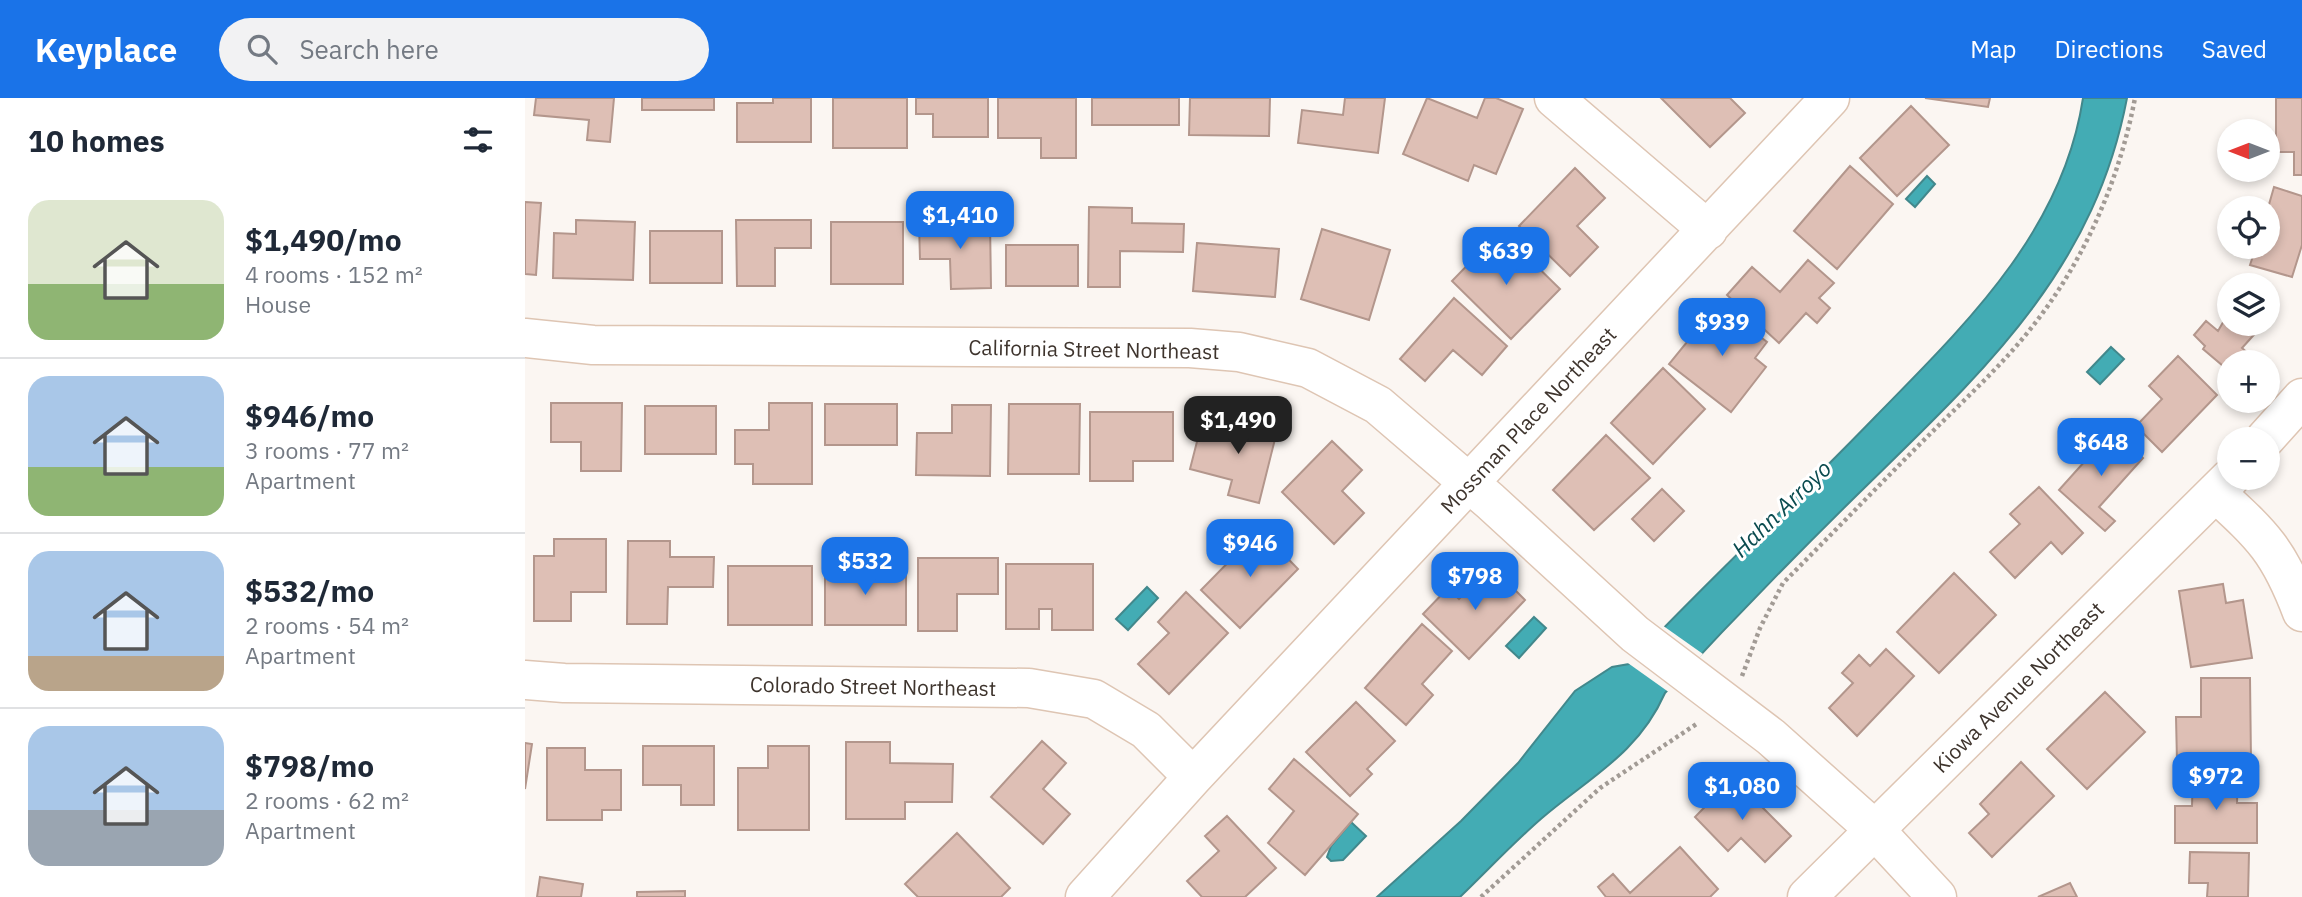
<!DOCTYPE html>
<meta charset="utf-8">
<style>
body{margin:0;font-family:"IBM Plex Sans",sans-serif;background:#f2f2f3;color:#1f2937;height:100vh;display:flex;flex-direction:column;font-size:26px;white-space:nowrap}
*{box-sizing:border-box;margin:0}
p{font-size:23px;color:#747a83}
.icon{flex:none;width:38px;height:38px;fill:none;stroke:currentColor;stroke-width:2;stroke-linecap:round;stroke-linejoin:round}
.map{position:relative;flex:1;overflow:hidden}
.sheet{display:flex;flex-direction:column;background:#fff;width:525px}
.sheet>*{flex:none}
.needle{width:46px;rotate:270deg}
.controls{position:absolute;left:1692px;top:21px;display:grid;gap:14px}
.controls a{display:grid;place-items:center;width:63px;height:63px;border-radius:50%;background:#fff;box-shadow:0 4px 10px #0003;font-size:35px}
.price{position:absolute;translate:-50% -60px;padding:0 16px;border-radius:14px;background:#1a73e8;color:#fff;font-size:23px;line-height:46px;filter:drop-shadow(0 2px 4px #0008)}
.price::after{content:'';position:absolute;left:50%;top:42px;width:21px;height:16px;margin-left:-10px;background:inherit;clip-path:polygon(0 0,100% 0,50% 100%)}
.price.selected{background:#222;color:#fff}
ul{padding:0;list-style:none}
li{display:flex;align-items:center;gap:21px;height:175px;padding:0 28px}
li+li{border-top:2px solid #e0e1e3}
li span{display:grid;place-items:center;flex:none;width:196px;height:140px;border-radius:21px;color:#555}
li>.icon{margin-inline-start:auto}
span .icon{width:84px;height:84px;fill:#fffc;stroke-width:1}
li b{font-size:30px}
h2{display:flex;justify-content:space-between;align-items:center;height:84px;padding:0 28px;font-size:30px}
header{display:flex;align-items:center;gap:42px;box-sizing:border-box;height:98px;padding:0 35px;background:#1a73e8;color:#fff}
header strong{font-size:33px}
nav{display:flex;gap:38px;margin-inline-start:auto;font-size:24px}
.search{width:490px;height:63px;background:#f2f2f3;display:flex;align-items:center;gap:18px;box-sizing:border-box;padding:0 24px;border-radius:38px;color:#747a83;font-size:26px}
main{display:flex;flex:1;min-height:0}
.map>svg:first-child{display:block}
.water{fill:#43acb4;stroke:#42888c;stroke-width:2}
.pier{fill:#fbf6f2}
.building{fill:#debfb5;stroke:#b3968c;stroke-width:2}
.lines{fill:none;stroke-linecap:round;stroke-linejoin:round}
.minor-casing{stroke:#dec5b3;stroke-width:41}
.path{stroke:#a29b95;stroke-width:4.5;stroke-dasharray:3.5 3.5;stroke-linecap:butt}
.minor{stroke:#fff;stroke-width:38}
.labels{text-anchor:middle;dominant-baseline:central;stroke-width:6;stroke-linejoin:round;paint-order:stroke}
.street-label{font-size:21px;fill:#3e342d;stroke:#fff}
.water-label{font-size:23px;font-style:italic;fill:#0a4b4f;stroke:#fff}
</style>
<header>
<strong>Keyplace</strong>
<div class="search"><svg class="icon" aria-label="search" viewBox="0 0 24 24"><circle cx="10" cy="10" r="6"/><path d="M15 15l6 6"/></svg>Search here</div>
<nav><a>Map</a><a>Directions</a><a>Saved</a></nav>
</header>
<main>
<section class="sheet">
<h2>10 homes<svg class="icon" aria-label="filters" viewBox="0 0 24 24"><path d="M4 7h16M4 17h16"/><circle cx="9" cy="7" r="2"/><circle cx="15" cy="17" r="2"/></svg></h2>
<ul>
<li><span style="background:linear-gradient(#dfe7d0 60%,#8fb573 0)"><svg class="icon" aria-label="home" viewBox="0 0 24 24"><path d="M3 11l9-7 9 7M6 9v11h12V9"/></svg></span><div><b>$1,490/mo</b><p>4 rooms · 152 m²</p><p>House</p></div></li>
<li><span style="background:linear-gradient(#a9c7e8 65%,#8fb573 0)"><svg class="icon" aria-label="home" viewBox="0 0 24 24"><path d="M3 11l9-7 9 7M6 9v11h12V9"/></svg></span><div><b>$946/mo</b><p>3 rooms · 77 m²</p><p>Apartment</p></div></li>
<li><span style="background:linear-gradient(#a9c7e8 75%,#b9a48a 0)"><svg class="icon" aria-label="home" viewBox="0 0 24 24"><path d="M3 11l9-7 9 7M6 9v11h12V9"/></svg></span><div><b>$532/mo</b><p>2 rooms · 54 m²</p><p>Apartment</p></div></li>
<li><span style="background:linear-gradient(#a9c7e8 60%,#9aa5b1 0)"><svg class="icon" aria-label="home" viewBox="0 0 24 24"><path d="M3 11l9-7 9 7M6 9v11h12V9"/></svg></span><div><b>$798/mo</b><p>2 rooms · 62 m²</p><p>Apartment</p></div></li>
</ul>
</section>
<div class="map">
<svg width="1777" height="799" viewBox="0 0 1777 799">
<rect width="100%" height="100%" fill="#fbf6f2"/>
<path class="water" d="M 1558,0 L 1602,0 C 1568,178 1452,279 1329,400 C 1264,464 1201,529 1140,595 C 1113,656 1065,679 1017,720 C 988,745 962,773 935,799 L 852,799 L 936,723 L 993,665 L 1050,593 L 1087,569 L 1104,566 C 1184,481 1270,402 1351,318 C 1441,226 1538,133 1558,0 Z
M 1402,78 L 1410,86 L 1390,109 L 1381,101 Z
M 1586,249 L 1599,261 L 1575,286 L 1562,274 Z
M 622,489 L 633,500 L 603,532 L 591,521 Z
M 1009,519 L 1021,530 L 994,560 L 981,548 Z
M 826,724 L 841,738 L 818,762 L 806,763 L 802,759 L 806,748 Z"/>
<path class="pier" d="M 1137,527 L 1178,556 L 1145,595 L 1100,563 Z"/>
<path class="building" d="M 11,0 L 89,0 L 85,44 L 62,42 L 64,22 L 9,17 Z
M 117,0 L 189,0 L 189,12 L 117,12 Z
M 248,0 L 286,0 L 286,44 L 212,44 L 212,5 L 248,5 Z
M 308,0 L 382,0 L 382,50 L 308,50 Z
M 391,0 L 463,0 L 463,39 L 408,39 L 408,16 L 391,16 Z
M 473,0 L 551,0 L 551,60 L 516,60 L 516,40 L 473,40 Z
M 567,0 L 654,0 L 654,27 L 567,27 Z
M 665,0 L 745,0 L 744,38 L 664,37 Z
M 820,0 L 860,0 L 853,55 L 773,45 L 777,12 L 818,17 Z
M 902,0 L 952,20 L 960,0 L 971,0 L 998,11 L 971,76 L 949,67 L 943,83 L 878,56 Z
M 1136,0 L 1205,0 L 1220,15 L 1185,49 Z
M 1400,0 L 1465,0 L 1463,9 Z
M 1751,0 L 1777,0 L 1777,77 L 1769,77 L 1769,54 L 1751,54 Z
M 1386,8 L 1424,47 L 1372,98 L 1335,60 Z
M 1325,68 L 1368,106 L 1312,171 L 1269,133 Z
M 1050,70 L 1080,100 L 1052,128 L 1073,149 L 1045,178 L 994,128 Z
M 1749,89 L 1777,98 L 1777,147 L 1767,179 L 1725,167 L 1731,149 L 1743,149 L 1743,110 Z
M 0,104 L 16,105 L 11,177 L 0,176 Z
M 564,109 L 607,110 L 607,125 L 659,126 L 658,154 L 595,153 L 595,189 L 563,189 Z
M 51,122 L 110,124 L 108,182 L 28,180 L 29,135 L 51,136 Z
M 211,122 L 286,122 L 286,150 L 250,150 L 250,188 L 212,188 Z
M 306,124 L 378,124 L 378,186 L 306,186 Z
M 465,124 L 466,190 L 426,191 L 425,161 L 395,161 L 394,125 Z
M 797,131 L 865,152 L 844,222 L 776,201 Z
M 125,133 L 197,133 L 197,185 L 125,185 Z
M 987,144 L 1035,191 L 986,241 L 927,183 L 961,148 L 972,158 Z
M 672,145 L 754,151 L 750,199 L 668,193 Z
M 481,147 L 553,147 L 553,188 L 481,188 Z
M 1283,162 L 1309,185 L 1294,200 L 1305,210 L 1292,225 L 1281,215 L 1254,245 L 1202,197 L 1227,169 L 1255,194 Z
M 1743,199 L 1752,207 L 1743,217 Z
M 929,200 L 982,248 L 957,277 L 928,252 L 900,283 L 875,261 Z
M 1193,206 L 1242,244 L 1230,260 L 1241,269 L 1206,314 L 1144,266 Z
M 1704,214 L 1704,226 L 1735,226 L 1735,230 L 1717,250 L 1725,257 L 1718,264 L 1704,264 L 1704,273 L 1678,251 L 1680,248 L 1669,237 L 1681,223 L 1693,233 Z
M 1653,258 L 1692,297 L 1637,354 L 1611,328 L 1637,301 L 1624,288 Z
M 1138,270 L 1180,311 L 1128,366 L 1086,325 Z
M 26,305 L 97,305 L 96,373 L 56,373 L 56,344 L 26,344 Z
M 244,305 L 287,305 L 287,386 L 228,386 L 228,366 L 210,366 L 210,332 L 244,332 Z
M 300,306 L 372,306 L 372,347 L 300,347 Z
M 484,306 L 555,306 L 554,376 L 483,376 Z
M 427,307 L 466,307 L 465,378 L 391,377 L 392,335 L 427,335 Z
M 120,308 L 191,308 L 191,356 L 120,356 Z
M 565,314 L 648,314 L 648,363 L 608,363 L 608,383 L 565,383 Z
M 718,316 L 754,325 L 734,405 L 703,397 L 707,382 L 665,371 L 676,328 L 712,337 Z
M 1588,332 L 1618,360 L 1574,409 L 1590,423 L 1580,433 L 1534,392 Z
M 1081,337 L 1125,380 L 1069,432 L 1028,392 Z
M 807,343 L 837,372 L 817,393 L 839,415 L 809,446 L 757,394 Z
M 1514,389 L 1558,435 L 1537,456 L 1526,444 L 1490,480 L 1465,454 L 1495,426 L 1485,416 Z
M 1137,391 L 1159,413 L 1129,443 L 1107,421 Z
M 735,432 L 773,471 L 715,530 L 676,492 Z
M 29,441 L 81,441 L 81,494 L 46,494 L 46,523 L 9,523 L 9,458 L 29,458 Z
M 103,443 L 145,443 L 145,459 L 189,459 L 188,489 L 143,489 L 142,526 L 102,526 Z
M 393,460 L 473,460 L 473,496 L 432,496 L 432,533 L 393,533 Z
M 481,466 L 568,466 L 568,532 L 527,532 L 527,511 L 514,511 L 514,531 L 481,531 Z
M 203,468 L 287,468 L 287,527 L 203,527 Z
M 966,468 L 1000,502 L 944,561 L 898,516 L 923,490 L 934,501 Z
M 300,471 L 381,471 L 381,527 L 300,527 Z
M 1429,475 L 1471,517 L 1414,575 L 1372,534 Z
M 1698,486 L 1701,505 L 1718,502 L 1727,560 L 1666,569 L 1654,493 Z
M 661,494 L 703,535 L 644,596 L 613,566 L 644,535 L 633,524 Z
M 897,526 L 927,553 L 897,586 L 908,597 L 881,627 L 840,590 Z
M 1361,551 L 1389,578 L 1332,638 L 1304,610 L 1328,585 L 1317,575 L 1334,557 L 1345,568 Z
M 1676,580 L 1725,580 L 1726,663 L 1652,663 L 1651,619 L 1676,619 Z
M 1580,594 L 1620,634 L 1562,691 L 1522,651 Z
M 831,604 L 870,643 L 842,671 L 847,676 L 825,698 L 781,654 Z
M 517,643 L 541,665 L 518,691 L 545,716 L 518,746 L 466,699 Z
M 321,644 L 365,644 L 365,665 L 428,666 L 427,704 L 380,704 L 380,721 L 321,721 Z
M 0,645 L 7,646 L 0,691 Z
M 118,648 L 189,648 L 189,707 L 156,707 L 156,687 L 118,687 Z
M 243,648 L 284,648 L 284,732 L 213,732 L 213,670 L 243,670 Z
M 22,650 L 60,650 L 60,672 L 96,672 L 96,712 L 77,712 L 77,722 L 22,722 Z
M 769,661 L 833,716 L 780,777 L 743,745 L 769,713 L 744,691 Z
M 1496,664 L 1529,698 L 1467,759 L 1444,735 L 1464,716 L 1455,706 Z
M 1668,672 L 1713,672 L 1712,705 L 1732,705 L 1732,745 L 1650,745 L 1650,708 L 1667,708 Z
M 1208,680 L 1266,738 L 1240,764 L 1216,740 L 1203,753 L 1170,719 Z
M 702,718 L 751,770 L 720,799 L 677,799 L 662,783 L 694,753 L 680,738 Z
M 432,735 L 485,790 L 476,799 L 393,799 L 380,786 Z
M 1155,749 L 1193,791 L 1185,799 L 1081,799 L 1073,789 L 1088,776 L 1105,795 Z
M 1665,754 L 1724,755 L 1723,799 L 1682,799 L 1683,785 L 1664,785 Z
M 15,779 L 58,786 L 56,799 L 12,799 Z
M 1545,785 L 1552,799 L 1513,799 Z
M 160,793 L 160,799 L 112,799 L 112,794 Z"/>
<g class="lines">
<g class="minor-casing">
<path id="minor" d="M 1029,0 L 1183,132
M 0,240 L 68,247 L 665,250 L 714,254 L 783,270 L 853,307 L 965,403 L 1110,536 L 1246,639 L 1349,731 L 1412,799
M 1740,341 L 1777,300
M 1691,395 C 1738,438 1754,453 1777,514
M 0,582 L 39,585 L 504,590 L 569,601 L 621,632 L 668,679
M 560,799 L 668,679 L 1305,0
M 1282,799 L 1705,380"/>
</g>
<path class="path" d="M 1217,578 L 1235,530 L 1258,485 C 1307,436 1355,386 1404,337 C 1431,310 1460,283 1486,254 C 1550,183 1592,94 1610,0
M 956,799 L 1075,690 L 1173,625"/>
<use href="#minor" class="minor"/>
</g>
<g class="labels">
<g class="street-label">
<text transform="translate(569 251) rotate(1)">California Street Northeast</text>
<text transform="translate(1003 322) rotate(-47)">Mossman Place Northeast</text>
<text transform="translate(348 588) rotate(1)">Colorado Street Northeast</text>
<text transform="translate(1493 589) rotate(-45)">Kiowa Avenue Northeast</text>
</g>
<g class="water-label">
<text transform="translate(1256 410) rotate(-44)">Hahn Arroyo</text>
</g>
</g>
</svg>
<div class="controls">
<a><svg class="needle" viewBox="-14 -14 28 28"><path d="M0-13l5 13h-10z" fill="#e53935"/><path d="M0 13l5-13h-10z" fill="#747a83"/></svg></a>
<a><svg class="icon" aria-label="locate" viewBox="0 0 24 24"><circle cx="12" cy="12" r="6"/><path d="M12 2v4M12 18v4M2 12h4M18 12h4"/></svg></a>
<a><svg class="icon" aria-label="layers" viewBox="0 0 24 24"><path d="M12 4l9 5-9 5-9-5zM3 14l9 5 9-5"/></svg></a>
<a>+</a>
<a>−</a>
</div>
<b class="price" style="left:435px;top:153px">$1,410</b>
<b class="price" style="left:981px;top:189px">$639</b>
<b class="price" style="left:1197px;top:260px">$939</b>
<b class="price selected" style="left:713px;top:358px">$1,490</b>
<b class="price" style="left:1576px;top:380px">$648</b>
<b class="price" style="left:725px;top:481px">$946</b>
<b class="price" style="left:340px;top:499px">$532</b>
<b class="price" style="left:950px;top:514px">$798</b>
<b class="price" style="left:1691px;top:714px">$972</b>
<b class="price" style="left:1217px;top:724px">$1,080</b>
</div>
</main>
